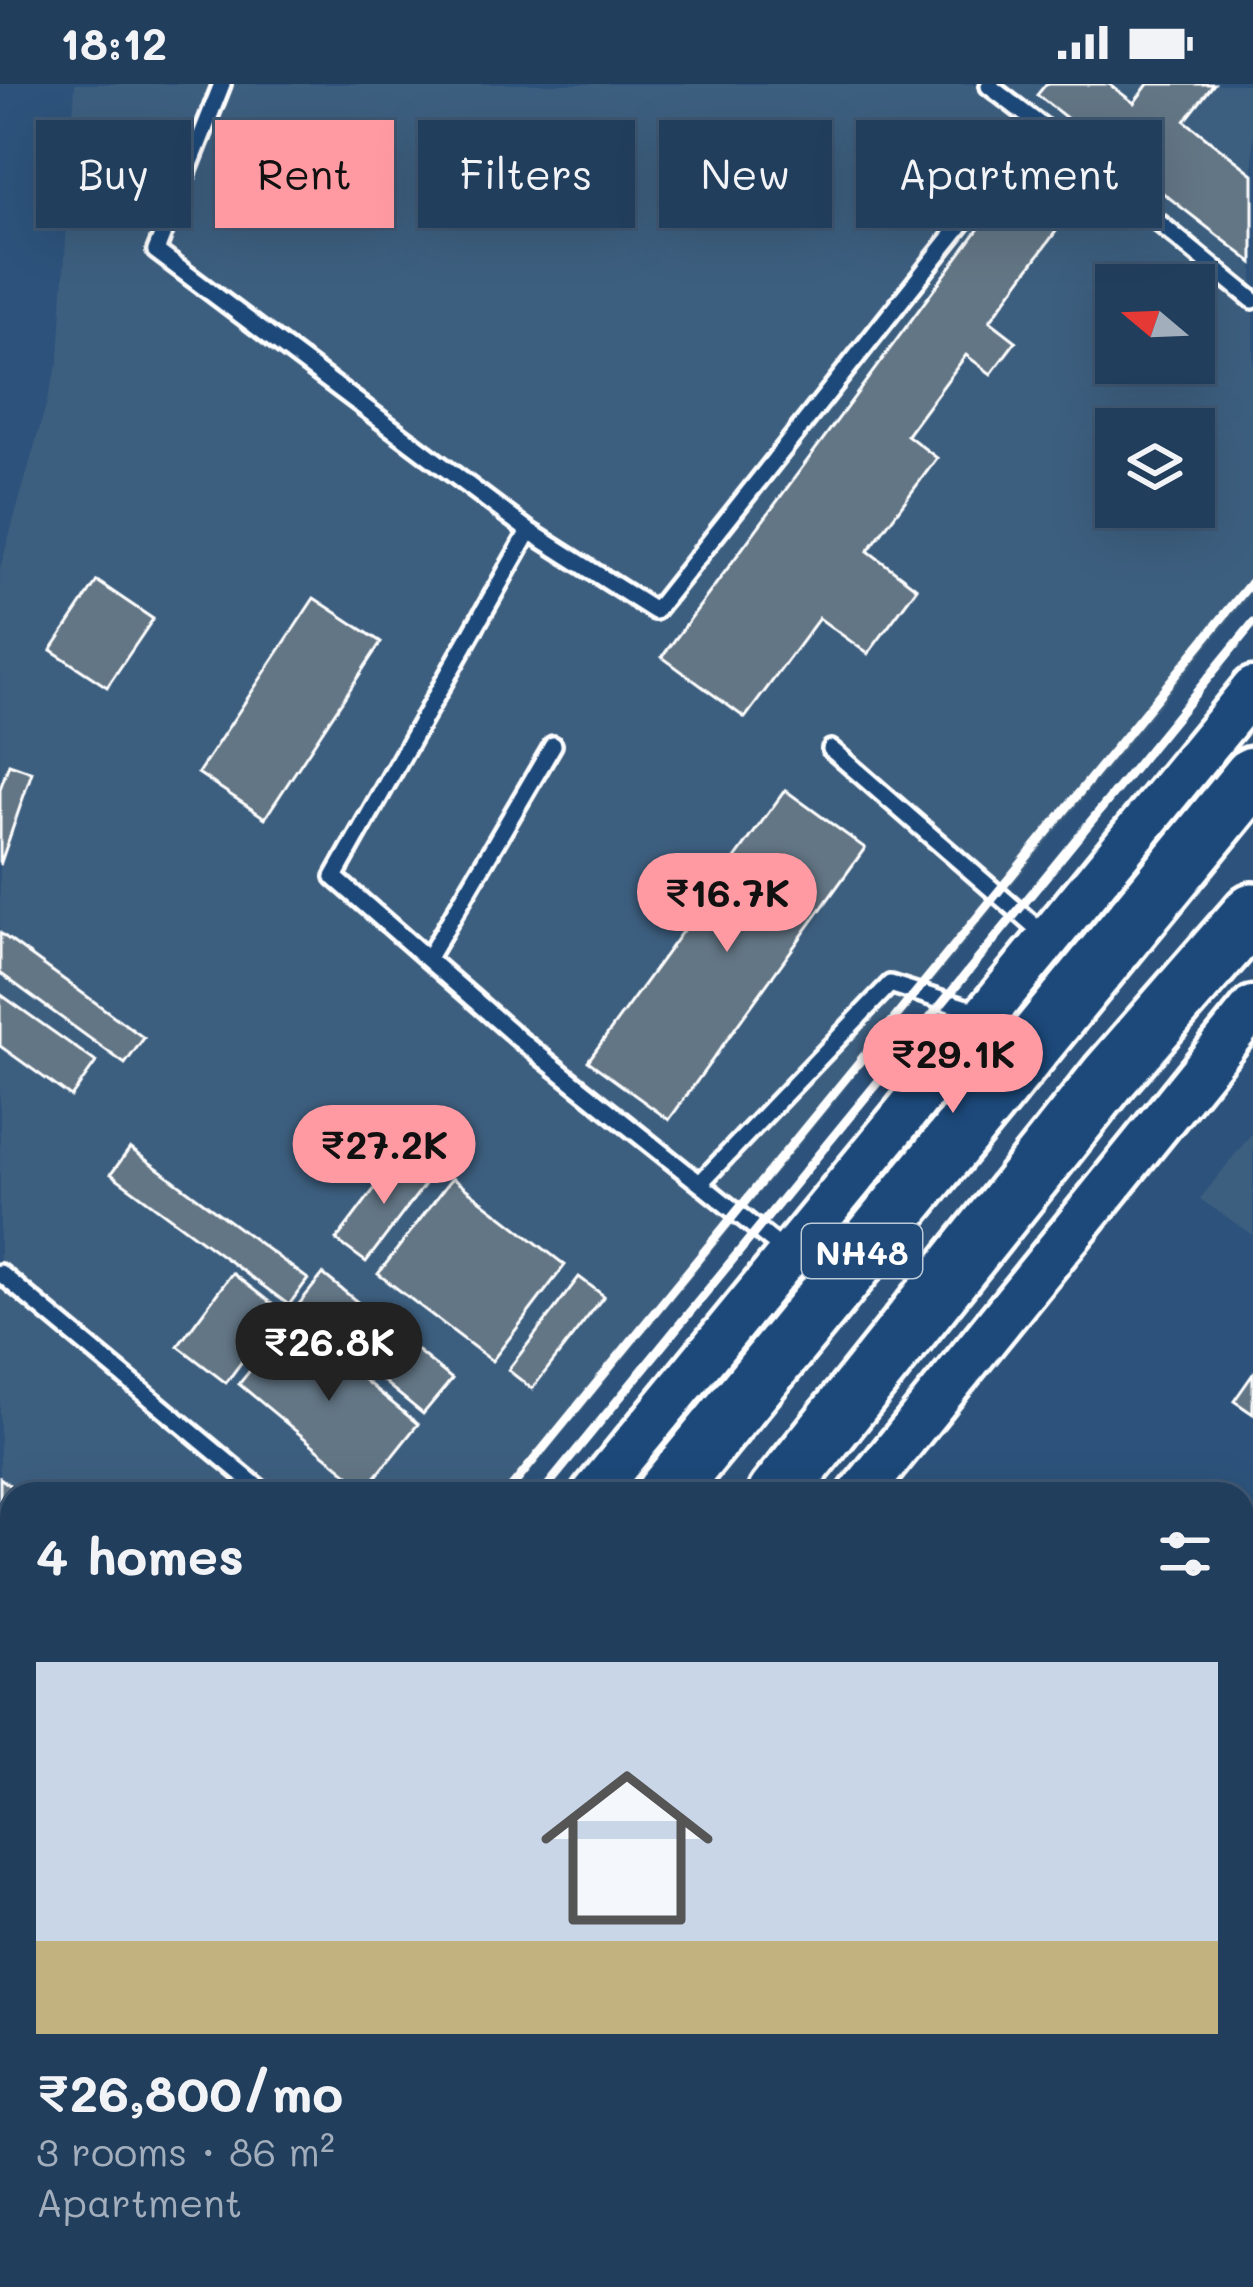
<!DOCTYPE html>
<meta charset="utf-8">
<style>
body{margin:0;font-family:Mali,sans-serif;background:#2e4966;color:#f1f3f6;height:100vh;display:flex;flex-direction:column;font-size:45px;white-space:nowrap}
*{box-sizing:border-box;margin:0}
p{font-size:39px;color:#a2aebc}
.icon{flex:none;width:66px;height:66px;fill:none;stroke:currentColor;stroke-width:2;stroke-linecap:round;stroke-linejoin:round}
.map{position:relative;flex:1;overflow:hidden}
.side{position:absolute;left:0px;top:1398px;width:1254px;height:807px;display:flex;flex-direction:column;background:#223e5d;border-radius:36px 36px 0 0;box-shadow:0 12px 48px #0002,0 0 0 3px #3f5772}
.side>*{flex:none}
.hud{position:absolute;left:36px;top:36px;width:1182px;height:108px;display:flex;gap:24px}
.needle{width:78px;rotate:289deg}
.controls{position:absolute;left:1095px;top:180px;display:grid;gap:24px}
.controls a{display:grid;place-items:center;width:120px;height:120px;border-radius:0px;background:#223e5d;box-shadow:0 12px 48px #0002,0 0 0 3px #3f5772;font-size:60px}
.price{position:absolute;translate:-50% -102px;padding:0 27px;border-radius:42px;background:#ff9aa2;color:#111;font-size:39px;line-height:78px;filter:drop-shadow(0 3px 6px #0008)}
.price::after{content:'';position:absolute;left:50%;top:72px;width:36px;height:27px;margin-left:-18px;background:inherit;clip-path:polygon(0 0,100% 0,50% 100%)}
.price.current{background:#222;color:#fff}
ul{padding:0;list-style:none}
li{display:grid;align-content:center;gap:24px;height:636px;padding:0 36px}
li+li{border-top:3px solid #3f5772}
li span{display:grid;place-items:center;height:372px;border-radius:0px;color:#555}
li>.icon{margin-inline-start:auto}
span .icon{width:216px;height:216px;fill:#fffc;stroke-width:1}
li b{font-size:51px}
h2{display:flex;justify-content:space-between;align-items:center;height:144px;padding:0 36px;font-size:51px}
.pill{padding:0 42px;border-radius:0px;background:#223e5d;box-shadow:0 12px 48px #0002,0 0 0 3px #3f5772;font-size:42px;line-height:108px}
.pill.current{background:#ff9aa2;color:#111}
.status{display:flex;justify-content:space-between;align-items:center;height:84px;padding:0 60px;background:#223e5d;direction:ltr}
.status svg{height:33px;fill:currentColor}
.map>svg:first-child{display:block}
.built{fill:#3e5e7f;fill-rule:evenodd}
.building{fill:#647685;stroke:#fff;stroke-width:3}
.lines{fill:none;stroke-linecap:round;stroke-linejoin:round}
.lane-casing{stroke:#fff;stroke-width:24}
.secondary-casing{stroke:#fff;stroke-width:51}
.highway-casing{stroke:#fff;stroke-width:66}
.lane{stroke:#1f4a7a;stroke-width:15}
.secondary{stroke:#1f4a7a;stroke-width:42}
.highway{stroke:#1f4a7a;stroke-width:57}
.rail{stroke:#fff;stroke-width:9}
.labels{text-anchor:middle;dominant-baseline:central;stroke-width:9;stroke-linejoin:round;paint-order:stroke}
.shield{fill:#1f4a7a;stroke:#bcc9d7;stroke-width:3}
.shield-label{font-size:33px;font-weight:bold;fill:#fff}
</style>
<div class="status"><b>18:12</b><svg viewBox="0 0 49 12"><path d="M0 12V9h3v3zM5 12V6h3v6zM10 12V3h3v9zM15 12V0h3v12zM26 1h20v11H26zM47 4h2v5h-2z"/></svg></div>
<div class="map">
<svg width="1253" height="2203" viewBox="0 0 1253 2203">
<rect width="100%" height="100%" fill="#2d537c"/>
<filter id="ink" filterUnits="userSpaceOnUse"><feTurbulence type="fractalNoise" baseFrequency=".00833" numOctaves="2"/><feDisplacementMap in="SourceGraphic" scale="24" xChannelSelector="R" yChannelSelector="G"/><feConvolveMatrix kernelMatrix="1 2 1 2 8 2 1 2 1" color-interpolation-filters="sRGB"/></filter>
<g filter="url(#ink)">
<path class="built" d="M 75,0 L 1253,0 L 1253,507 L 513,1410 L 12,1410 L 12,2022 L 0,2037 L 0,485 L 59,275 ZM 1116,201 L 1194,201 L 1194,279 L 1116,279 ZM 1116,345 L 1194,345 L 1194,423 L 1116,423 Z
M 1253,1048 L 1253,1151 L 1200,1115 Z"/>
<path class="building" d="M 1046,0 L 1109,0 L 1134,19 L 1148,0 L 1214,0 L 1185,37 L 1253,90 L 1253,179 L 1037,11 Z
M 1020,89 L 1071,127 L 990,237 L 1016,257 L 991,290 L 966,271 L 907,351 L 937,374 L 868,467 L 917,504 L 868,570 L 819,534 L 745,634 L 662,573 Z
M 97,497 L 153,535 L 107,603 L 51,566 Z
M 314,514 L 381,558 L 265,734 L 198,689 Z
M 9,680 L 32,688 L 0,781 L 0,705 Z
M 785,706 L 865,764 L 669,1036 L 588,977 Z
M 0,849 L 144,954 L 125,980 L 0,889 Z
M 0,910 L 96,978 L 71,1013 L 0,962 Z
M 130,1064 L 308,1195 L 289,1221 L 111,1090 Z
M 402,1068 L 432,1091 L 366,1178 L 336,1156 Z
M 452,1094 L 565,1181 L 492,1277 L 378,1190 Z
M 232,1189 L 280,1226 L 226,1299 L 178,1262 Z
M 323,1190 L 452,1295 L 423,1330 L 295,1225 Z
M 579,1193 L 604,1212 L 532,1305 L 508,1286 Z
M 291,1236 L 418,1340 L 366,1405 L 239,1300 Z
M 1253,1290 L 1253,1330 L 1234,1317 Z
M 0,1394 L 22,1410 L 12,1410 L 12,1478 L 0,1494 Z
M 0,1601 L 12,1610 L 12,1677 L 0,1669 Z
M 0,1798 L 12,1807 L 12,1824 L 0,1840 Z"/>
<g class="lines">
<g class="lane-casing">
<path id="lane" d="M 222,0 L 156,167 L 529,447 L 655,527 L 1040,41 L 989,2 L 991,0
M 1040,41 L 1253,216
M 529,447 L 334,793 L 519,955 L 787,1169
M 831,665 L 1046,852
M 428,874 L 553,661
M 700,1099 L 890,900 L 979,928
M 0,1189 L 266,1410
M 0,1712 L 12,1721
M 0,1885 L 12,1895
M 1014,2193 L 1028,2203
M 624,2203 L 632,2193"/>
</g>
<g class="secondary-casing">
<path id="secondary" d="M 593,1410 L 1253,605
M 860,1410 L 1253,924
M 0,2093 L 12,2079
M 228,2203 L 236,2193"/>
</g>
<g class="highway-casing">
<path id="highway" d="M 665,1410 L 1253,692
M 777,1410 L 1109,993 L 1253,828
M 0,2158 L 12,2143
M 32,2203 L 40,2193
M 141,2203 L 149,2193"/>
</g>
<use href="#lane" class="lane"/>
<use href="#secondary" class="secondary"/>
<use href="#highway" class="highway"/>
<path class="rail" d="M 506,1410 L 1253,496
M 541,1410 L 1253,539
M 0,1990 L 12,1977
M 0,2032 L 12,2018"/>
</g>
</g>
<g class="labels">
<rect class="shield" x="802" y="1140" width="120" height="54" rx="9"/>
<g class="shield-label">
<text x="862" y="1167">NH48</text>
</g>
</g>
</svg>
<div class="controls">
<a><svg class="needle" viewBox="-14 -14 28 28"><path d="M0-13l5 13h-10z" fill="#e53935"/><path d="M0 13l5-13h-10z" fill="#a2aebc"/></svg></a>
<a><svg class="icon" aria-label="layers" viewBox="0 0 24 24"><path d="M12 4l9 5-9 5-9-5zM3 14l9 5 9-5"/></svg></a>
</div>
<b class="price" style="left:727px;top:871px">₹16.7K</b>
<b class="price" style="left:953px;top:1032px">₹29.1K</b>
<b class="price" style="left:384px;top:1123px">₹27.2K</b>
<b class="price current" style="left:329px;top:1320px">₹26.8K</b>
<div class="hud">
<a class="pill">Buy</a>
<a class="pill current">Rent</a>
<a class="pill">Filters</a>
<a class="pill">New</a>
<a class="pill">Apartment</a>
</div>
<section class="side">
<h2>4 homes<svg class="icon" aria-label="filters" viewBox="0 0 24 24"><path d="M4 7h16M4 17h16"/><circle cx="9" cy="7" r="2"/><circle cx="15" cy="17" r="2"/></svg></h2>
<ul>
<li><span style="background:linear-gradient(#c9d6e8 75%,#c2b280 0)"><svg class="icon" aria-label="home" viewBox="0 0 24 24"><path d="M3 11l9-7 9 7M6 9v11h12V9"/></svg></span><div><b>₹26,800/mo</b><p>3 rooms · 86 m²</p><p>Apartment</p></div></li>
</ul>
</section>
</div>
